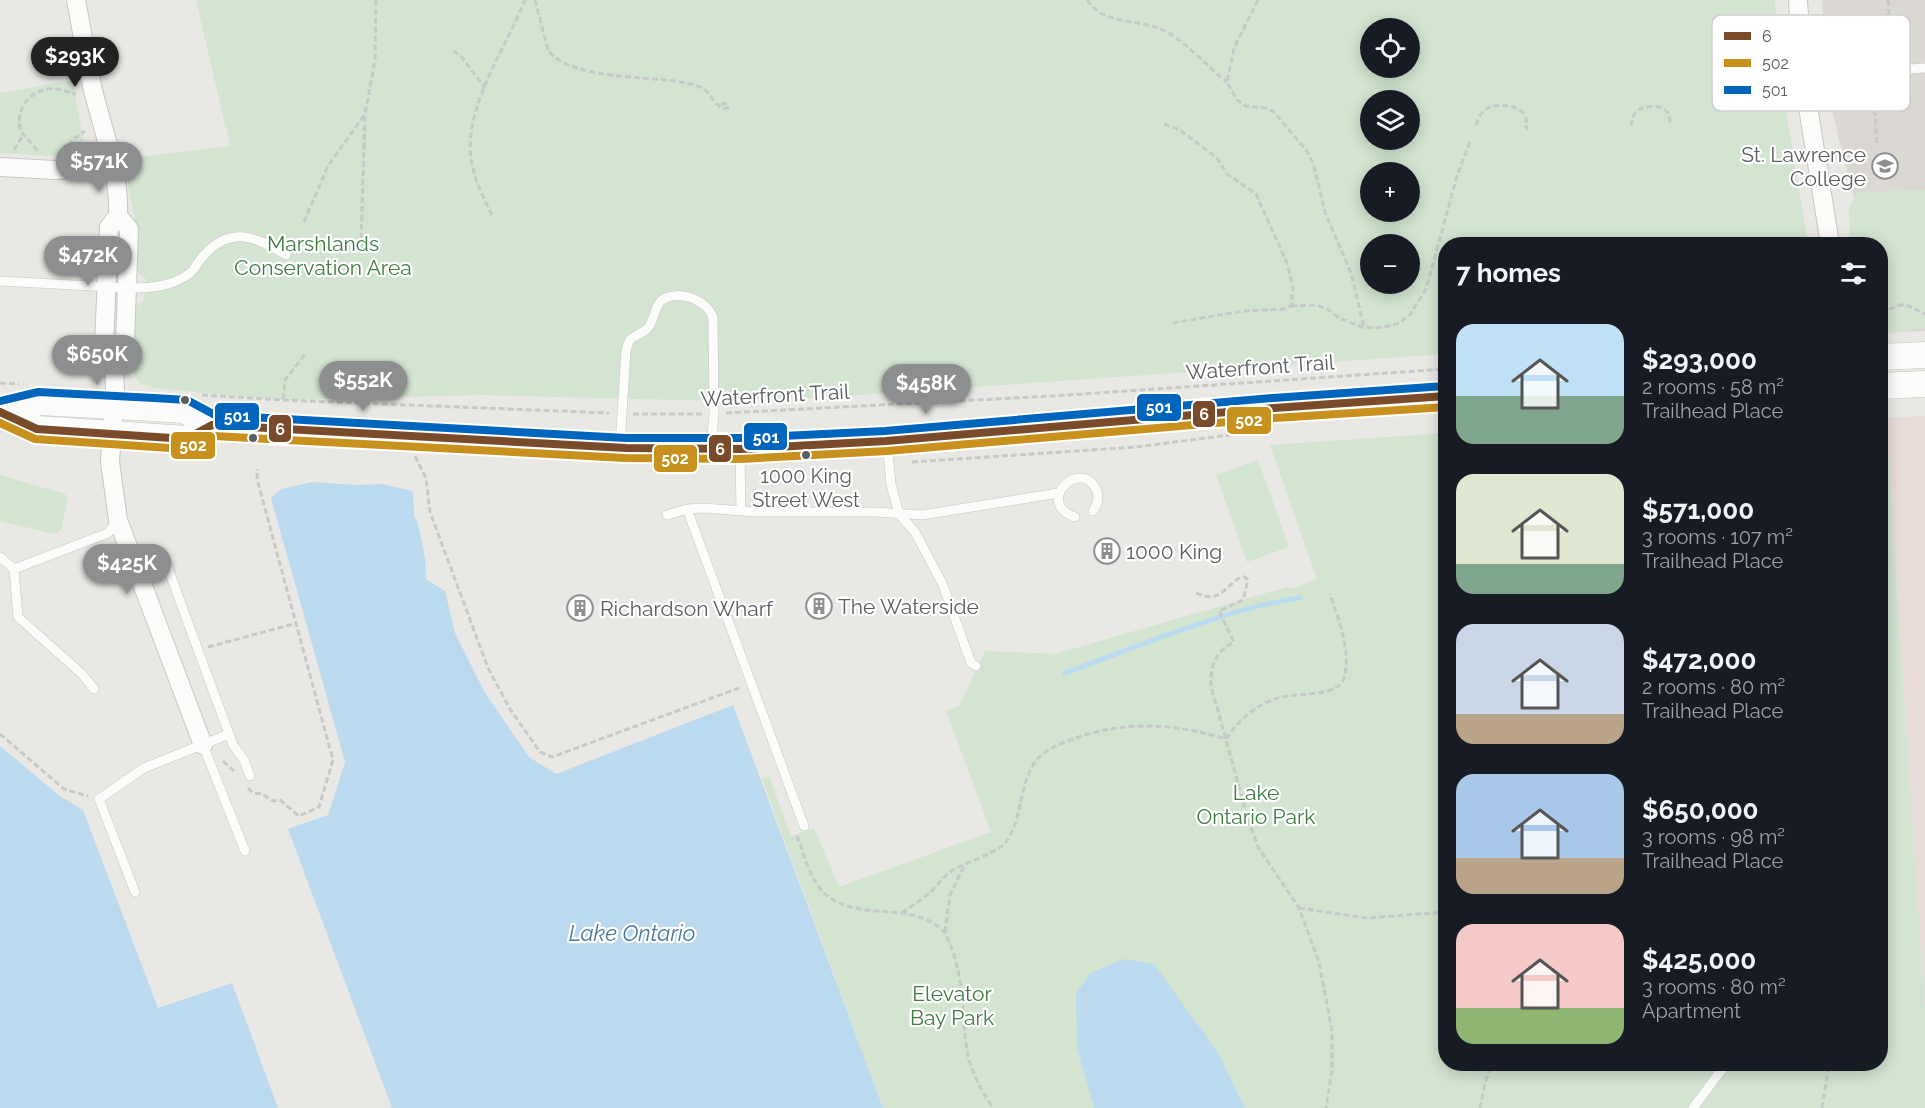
<!DOCTYPE html>
<meta charset="utf-8">
<style>
body{margin:0;font-family:Raleway,sans-serif;background:#242831;color:#f1f3f6;height:100vh;display:flex;flex-direction:column;font-size:22px;white-space:nowrap}
*{box-sizing:border-box;margin:0}
p{font-size:20px;color:#9ea1a6}
.icon{flex:none;width:33px;height:33px;fill:none;stroke:currentColor;stroke-width:2;stroke-linecap:round;stroke-linejoin:round}
.map{position:relative;flex:1;overflow:hidden}
.side{position:absolute;left:1438px;top:237px;width:450px;height:834px;display:flex;flex-direction:column;background:#171b24;border-radius:24px;box-shadow:0 3px 15px #0003}
.side>*{flex:none}
.controls{position:absolute;left:1360px;top:18px;display:grid;gap:12px}
.controls a{display:grid;place-items:center;width:60px;height:60px;border-radius:50%;background:#171b24;box-shadow:0 3px 15px #0003;font-size:30px}
.price{position:absolute;translate:-50% -51px;padding:0 14px;border-radius:21px;background:#8c8e8f;color:#fff;font-size:20px;line-height:39px;filter:drop-shadow(0 2px 3px #0008)}
.price::after{content:'';position:absolute;left:50%;top:36px;width:18px;height:14px;margin-left:-9px;background:inherit;clip-path:polygon(0 0,100% 0,50% 100%)}
.price.on{background:#222;color:#fff}
ul{padding:0;list-style:none}
li{display:flex;align-items:center;gap:18px;height:150px;padding:0 18px}
li span{display:grid;place-items:center;flex:none;width:168px;height:120px;border-radius:18px;color:#555}
li>.icon{margin-inline-start:auto}
span .icon{width:72px;height:72px;fill:#fffc;stroke-width:1}
li b{font-size:26px}
h2{display:flex;justify-content:space-between;align-items:center;height:72px;padding:0 18px;font-size:26px}
.map>svg:first-child{display:block}
.education{fill:#dbd8d4}
.medical{fill:#e8dcd9}
.green{fill:#d3e4d1;fill-rule:evenodd}
.water{fill:#bcdaef}
.lines{fill:none;stroke-linecap:round;stroke-linejoin:round}
.stream{stroke:#bcdaef;stroke-width:5}
.lane-casing{stroke:#c6c6c6;stroke-width:10}
.street-casing{stroke:#c6c6c6;stroke-width:20}
.secondary-casing{stroke:#c6c6c5;stroke-width:27}
.path{stroke:#c5c9c7;stroke-width:3;stroke-dasharray:6 3;stroke-linecap:butt}
.lane{stroke:#fcfcfb;stroke-width:9}
.street{stroke:#fcfcfb;stroke-width:18}
.secondary{stroke:#fcfcfb;stroke-width:26}
.bus-1-casing{stroke:#fff;stroke-width:12}
.bus-2-casing{stroke:#fff;stroke-width:12}
.bus-3-casing{stroke:#fff;stroke-width:12}
.bus-1{stroke:#7a4b2a;stroke-width:8}
.bus-2{stroke:#c8901d;stroke-width:8}
.bus-3{stroke:#0065bd;stroke-width:8}
.bus-dot{fill:#5a5d61;stroke:#fff;stroke-width:2}
.labels{text-anchor:middle;dominant-baseline:central;stroke-width:4.5;stroke-linejoin:round;paint-order:stroke}
.bus-label{font-size:20px;fill:#5a5d61;stroke:#fff}
.poi-label{font-size:21px;fill:#5a5d61;stroke:#fff;text-anchor:start}
.park-label{font-size:21px;fill:#3e7c40;stroke:#fff}
.street-label{font-size:21px;fill:#5a5d61;stroke:#fff}
.water-label{font-size:22px;font-style:italic;fill:#4a77a3;stroke:#fff}
.key{fill:#fff;stroke:#ceced0;stroke-width:1.5}
.key-label{font-size:16px;fill:#5a5d61}
.line-badge{stroke:#fff;stroke-width:2}
.badge-label{font-size:16px;text-anchor:middle;font-weight:bold;fill:#fff}
</style>
<div class="map">
<svg width="1925" height="1108" viewBox="0 0 1925 1108">
<rect width="100%" height="100%" fill="#e9e8e4"/>
<path class="education" d="M 1822,0 L 1925,0 L 1925,331 L 1881,333 L 1881,244 L 1866,244 L 1839,140 L 1829,97 Z"/>
<path class="medical" d="M 1925,416 L 1925,1014 L 1886,418 Z"/>
<path class="green" d="M 196,0 L 1775,0 L 1780,73 L 1808,244 L 1446,244 L 1446,354 L 760,402 L 481,395 L 283,400 L 152,388 L 151,386 L 140,384 L 132,371 L 136,306 L 144,300 L 146,279 L 137,272 L 136,226 L 123,159 L 230,146 ZM 1371,28 L 1410,28 L 1410,68 L 1371,68 ZM 1371,100 L 1410,100 L 1410,140 L 1371,140 ZM 1371,172 L 1410,172 L 1410,212 L 1371,212 ZM 1371,244 L 1410,244 L 1410,284 L 1371,284 Z
M 72,80 L 87,158 L 0,153 L 0,93 Z
M 1925,190 L 1925,328 L 1881,334 L 1881,244 L 1850,244 L 1849,207 L 1859,192 Z
M 1881,406 L 1885,406 L 1925,1014 L 1925,1108 L 1245,1108 L 1218,1053 L 1077,1049 L 1094,1108 L 883,1108 L 762,779 L 769,776 L 791,836 L 814,828 L 839,887 L 991,832 L 946,711 L 959,706 L 985,651 L 1055,654 L 1287,587 L 1291,589 L 1317,579 L 1270,445 L 1446,433 L 1446,1064 L 1881,1064 Z
M 1258,460 L 1289,547 L 1247,562 L 1216,475 Z
M 0,475 L 65,494 L 68,499 L 61,530 L 55,534 L 0,521 Z"/>
<path class="water" d="M 312,482 L 358,485 L 381,484 L 413,491 L 414,516 L 418,523 L 425,558 L 426,579 L 445,591 L 455,633 L 485,693 L 529,757 L 556,774 L 733,705 L 883,1108 L 392,1108 L 288,829 L 328,815 L 345,762 L 271,498 L 281,489 Z
M 0,746 L 60,796 L 83,810 L 158,1008 L 232,983 L 278,1108 L 0,1108 Z
M 1123,959 L 1154,964 L 1218,1053 L 1245,1108 L 1094,1108 L 1077,1049 L 1076,994 L 1090,973 Z"/>
<g class="lines">
<path class="stream" d="M 1065,673 C 1140,646 1221,610 1299,598"/>
<g class="lane-casing">
<path id="lane" d="M 1803,76 L 1925,68
M 0,281 L 128,288 C 150,288 172,287 190,273 C 196,268 199,260 204,255 C 231,225 257,237 286,255
M 887,443 L 891,484 L 899,514 L 915,532 L 943,585 L 971,663 L 976,666
M 620,445 L 626,351 C 630,333 635,339 647,329 C 655,321 654,306 662,300 C 678,289 708,300 713,318 L 714,414 L 711,446
M 740,451 L 741,510
M 687,509 L 804,826
M 667,515 L 687,509 L 704,508 L 756,512 L 875,512 L 922,515 L 1059,493
M 1075,517 C 1034,503 1080,457 1096,489 C 1100,497 1098,504 1093,511
M 0,557 L 14,569 L 108,533 L 118,520
M 134,562 L 162,552 L 233,745 L 244,760 L 250,776
M 14,569 L 18,617 L 82,674 L 94,689
M 203,745 L 245,851
M 135,892 L 99,799 L 144,768 L 229,734
M 1693,1108 L 1723,1068 L 1728,1064"/>
</g>
<g class="street-casing">
<path id="street" d="M 76,0 C 82,30 86,61 93,90 C 103,131 120,174 118,216 L 109,227 L 104,345 L 114,366 L 115,390 L 110,462 L 118,520 L 203,745
M 1798,0 L 1803,76 L 1830,244
M 0,167 L 54,170 L 113,167
M 114,366 L 125,345 L 129,229 L 118,216"/>
</g>
<g class="secondary-casing">
<path id="secondary" d="M 1881,357 L 1925,355
M 1881,386 L 1925,384
M 0,412 L 39,402 L 153,408 L 184,410 L 212,425 L 626,448 L 740,449 L 886,441 L 1274,408 L 1446,396
M 4,413 L 37,429 L 186,439 L 212,425"/>
</g>
<path class="path" d="M 535,0 L 548,50 C 571,81 650,75 686,83 C 692,84 699,86 704,89 C 712,95 716,110 728,108 L 727,104 L 724,103 L 718,107
M 1087,0 C 1103,24 1133,19 1158,28 C 1180,35 1208,68 1227,82
M 1258,0 L 1234,48 L 1227,82 L 1237,100 L 1246,106 L 1265,108 L 1273,111 L 1306,150 L 1313,163 L 1325,212 L 1351,273 L 1364,327
M 1888,0 L 1893,57
M 1866,42 L 1891,40
M 453,51 L 460,55 L 485,88
M 1873,83 L 1877,143
M 365,116 L 361,240 L 365,251
M 1164,124 L 1180,130 L 1209,152 L 1217,158 L 1227,174 L 1256,194 L 1287,263 L 1293,288 L 1291,306 L 1284,309 L 1243,311 L 1172,323
M 1476,125 C 1478,120 1480,113 1486,109 C 1495,103 1520,104 1525,116 C 1527,120 1526,125 1527,130
M 1631,126 C 1632,121 1632,116 1636,112 C 1642,105 1662,104 1667,112 C 1670,116 1670,122 1671,126
M 14,150 L 23,135
M 37,151 C 32,142 22,136 20,128 C 16,108 29,93 47,89 C 57,87 66,92 76,94
M 62,152 L 75,138 L 85,131
M 492,215 C 483,197 474,179 471,159 C 464,106 506,48 525,0
M 304,222 L 328,166 L 365,114 L 375,60 L 376,0
M 1291,306 L 1317,305 L 1329,310 L 1339,318 L 1362,327 L 1378,328 L 1397,324 L 1410,315 L 1426,289 L 1457,176 L 1471,139
M 1881,313 C 1907,302 1900,302 1925,314
M 0,383 L 19,384
M 202,395 L 283,400 L 609,413
M 283,399 L 285,380 L 305,354
M 726,413 L 1053,396 L 1446,369
M 633,414 L 702,414
M 415,456 L 426,478 L 430,512 L 488,668 L 510,709 L 540,752 L 552,757 L 739,688
M 912,462 L 1136,447 L 1237,434
M 1196,593 C 1221,604 1222,588 1241,577 L 1245,577 L 1248,580 L 1243,600 L 1219,611 L 1234,642 C 1216,650 1210,667 1211,686 L 1248,819 L 1258,847 L 1299,908 L 1319,962 L 1332,1031 L 1332,1070 L 1326,1108
M 208,647 L 297,623
M 0,734 L 64,789 L 88,796
M 1226,739 C 1238,721 1254,706 1275,699 C 1292,692 1335,698 1343,680 C 1353,655 1338,618 1330,594
M 223,761 L 234,771
M 248,788 L 253,793 L 262,794 L 273,801 L 280,800 L 299,816 L 319,807 L 333,760 L 257,479 L 257,469
M 797,836 C 804,854 810,879 824,893 C 859,924 911,899 943,931 C 947,935 949,942 951,947 C 965,982 961,1014 967,1050 C 970,1071 982,1091 993,1108
M 1299,908 L 1366,918 L 1446,912
M 902,913 C 910,907 920,901 928,894 C 936,888 942,878 950,872 C 963,863 998,853 1006,842 C 1022,820 1019,789 1033,765 C 1041,752 1056,745 1070,740 C 1123,720 1173,723 1226,739
M 945,932 L 950,895 L 964,866
M 1480,1108 L 1485,1083 L 1491,1064
M 1822,1108 L 1829,1064"/>
<use href="#lane" class="lane"/>
<use href="#street" class="street"/>
<use href="#secondary" class="secondary"/>
<g class="bus-1-casing">
<path id="bus-1" d="M 0,412 L 37,429 L 186,439 L 212,425 L 626,448 L 740,449 L 886,441 L 1274,408 L 1446,396"/>
</g>
<g class="bus-2-casing">
<path id="bus-2" d="M 0,423 L 35,439 L 185,449 L 214,436 L 625,458 L 741,459 L 887,451 L 1275,418 L 1446,407"/>
</g>
<g class="bus-3-casing">
<path id="bus-3" d="M 0,401 L 38,392 L 154,398 L 187,400 L 215,415 L 626,438 L 740,438 L 885,431 L 1273,398 L 1445,386"/>
</g>
<use href="#bus-1" class="bus-1"/>
<use href="#bus-2" class="bus-2"/>
<use href="#bus-3" class="bus-3"/>
</g>
<defs>
<g id="university-ring" transform="scale(1.35)"><circle r="9.5" fill="#fff" stroke="#8c8e8f" stroke-width="1.5"/><path d="M0-5L7-2L0 1L-7-2ZM-4 1L0 2.5L4 1V4Q0 6-4 4Z" fill="#8c8e8f"/></g>
<g id="building-ring" transform="scale(1.35)"><circle r="9.5" fill="#fff" stroke="#8c8e8f" stroke-width="1.5"/><path d="M-4-6H4V6H1V3H-1V6H-4ZM-2.5-4.3h1.7v1.8h-1.7ZM.8-4.3h1.7v1.8H.8ZM-2.5-1h1.7V.8h-1.7ZM.8-1h1.7V.8H.8Z" fill="#8c8e8f"/></g>
</defs>
<g fill-rule="evenodd">
<use href="#university-ring" x="1885" y="166"/>
<use href="#building-ring" x="1107" y="551"/>
<use href="#building-ring" x="819" y="606"/>
<use href="#building-ring" x="580" y="608"/>
</g>
<g class="bus-dot">
<circle cx="185" cy="400" r="5"/>
<circle cx="253" cy="438" r="5"/>
<circle cx="806" cy="455" r="5"/>
</g>
<g class="labels">
<g class="bus-label">
<text x="806" y="476">1000 King<tspan x="806" dy="24">Street West</tspan></text>
</g>
<g class="poi-label">
<text x="1866" y="154" text-anchor="end">St. Lawrence<tspan x="1866" dy="24">College</tspan></text>
<text x="1126" y="551">1000 King</text>
<text x="838" y="606">The Waterside</text>
<text x="600" y="608">Richardson Wharf</text>
</g>
<g class="park-label">
<text x="323" y="243">Marshlands<tspan x="323" dy="24">Conservation Area</tspan></text>
<text x="1256" y="792">Lake<tspan x="1256" dy="24">Ontario Park</tspan></text>
<text x="952" y="993">Elevator<tspan x="952" dy="24">Bay Park</tspan></text>
</g>
<g class="street-label">
<text transform="translate(1260 367) rotate(-4)">Waterfront Trail</text>
<text transform="translate(775 395) rotate(-3)">Waterfront Trail</text>
</g>
<g class="water-label">
<text x="632" y="933">Lake Ontario</text>
</g>
</g>
<rect x="1712" y="15" width="198" height="96" rx="9" class="key"/>
<rect x="1724" y="32" width="27" height="8" fill="#7a4b2a"/>
<rect x="1724" y="59" width="27" height="8" fill="#c8901d"/>
<rect x="1724" y="86" width="27" height="8" fill="#0065bd"/>
<g class="key-label">
<text x="1762" y="42">6</text>
<text x="1762" y="69">502</text>
<text x="1762" y="96">501</text>
</g>
<g class="line-badge">
<rect x="1136" y="393" width="46" height="29" rx="6" fill="#0065bd"/>
<rect x="1192" y="400" width="24" height="28" rx="6" fill="#7a4b2a"/>
<rect x="214" y="402" width="46" height="29" rx="6" fill="#0065bd"/>
<rect x="1226" y="406" width="46" height="29" rx="6" fill="#c8901d"/>
<rect x="268" y="414" width="24" height="29" rx="6" fill="#7a4b2a"/>
<rect x="743" y="422" width="45" height="29" rx="6" fill="#0065bd"/>
<rect x="170" y="431" width="46" height="29" rx="6" fill="#c8901d"/>
<rect x="708" y="434" width="24" height="29" rx="6" fill="#7a4b2a"/>
<rect x="653" y="444" width="45" height="29" rx="6" fill="#c8901d"/>
</g>
<g class="badge-label">
<text x="1159" y="413">501</text>
<text x="1204" y="420">6</text>
<text x="237" y="422">501</text>
<text x="1249" y="426">502</text>
<text x="280" y="435">6</text>
<text x="766" y="443">501</text>
<text x="193" y="451">502</text>
<text x="720" y="455">6</text>
<text x="675" y="464">502</text>
</g>
</svg>
<div class="controls">
<a><svg class="icon" aria-label="locate" viewBox="0 0 24 24"><circle cx="12" cy="12" r="6"/><path d="M12 2v4M12 18v4M2 12h4M18 12h4"/></svg></a>
<a><svg class="icon" aria-label="layers" viewBox="0 0 24 24"><path d="M12 4l9 5-9 5-9-5zM3 14l9 5 9-5"/></svg></a>
<a>+</a>
<a>−</a>
</div>
<b class="price on" style="left:75px;top:88px">$293K</b>
<b class="price" style="left:99px;top:193px">$571K</b>
<b class="price" style="left:88px;top:287px">$472K</b>
<b class="price" style="left:97px;top:386px">$650K</b>
<b class="price" style="left:363px;top:412px">$552K</b>
<b class="price" style="left:926px;top:415px">$458K</b>
<b class="price" style="left:127px;top:595px">$425K</b>
<section class="side">
<h2>7 homes<svg class="icon" aria-label="filters" viewBox="0 0 24 24"><path d="M4 7h16M4 17h16"/><circle cx="9" cy="7" r="2"/><circle cx="15" cy="17" r="2"/></svg></h2>
<ul>
<li><span style="background:linear-gradient(#bfe0f5 60%,#7fa58c 0)"><svg class="icon" aria-label="home" viewBox="0 0 24 24"><path d="M3 11l9-7 9 7M6 9v11h12V9"/></svg></span><div><b>$293,000</b><p>2 rooms · 58 m²</p><p>Trailhead Place</p></div></li>
<li><span style="background:linear-gradient(#dfe7d0 75%,#7fa58c 0)"><svg class="icon" aria-label="home" viewBox="0 0 24 24"><path d="M3 11l9-7 9 7M6 9v11h12V9"/></svg></span><div><b>$571,000</b><p>3 rooms · 107 m²</p><p>Trailhead Place</p></div></li>
<li><span style="background:linear-gradient(#c9d6e8 75%,#b9a48a 0)"><svg class="icon" aria-label="home" viewBox="0 0 24 24"><path d="M3 11l9-7 9 7M6 9v11h12V9"/></svg></span><div><b>$472,000</b><p>2 rooms · 80 m²</p><p>Trailhead Place</p></div></li>
<li><span style="background:linear-gradient(#a9c7e8 70%,#b9a48a 0)"><svg class="icon" aria-label="home" viewBox="0 0 24 24"><path d="M3 11l9-7 9 7M6 9v11h12V9"/></svg></span><div><b>$650,000</b><p>3 rooms · 98 m²</p><p>Trailhead Place</p></div></li>
<li><span style="background:linear-gradient(#f6c9c9 70%,#8fb573 0)"><svg class="icon" aria-label="home" viewBox="0 0 24 24"><path d="M3 11l9-7 9 7M6 9v11h12V9"/></svg></span><div><b>$425,000</b><p>3 rooms · 80 m²</p><p>Apartment</p></div></li>
</ul>
</section>
</div>
